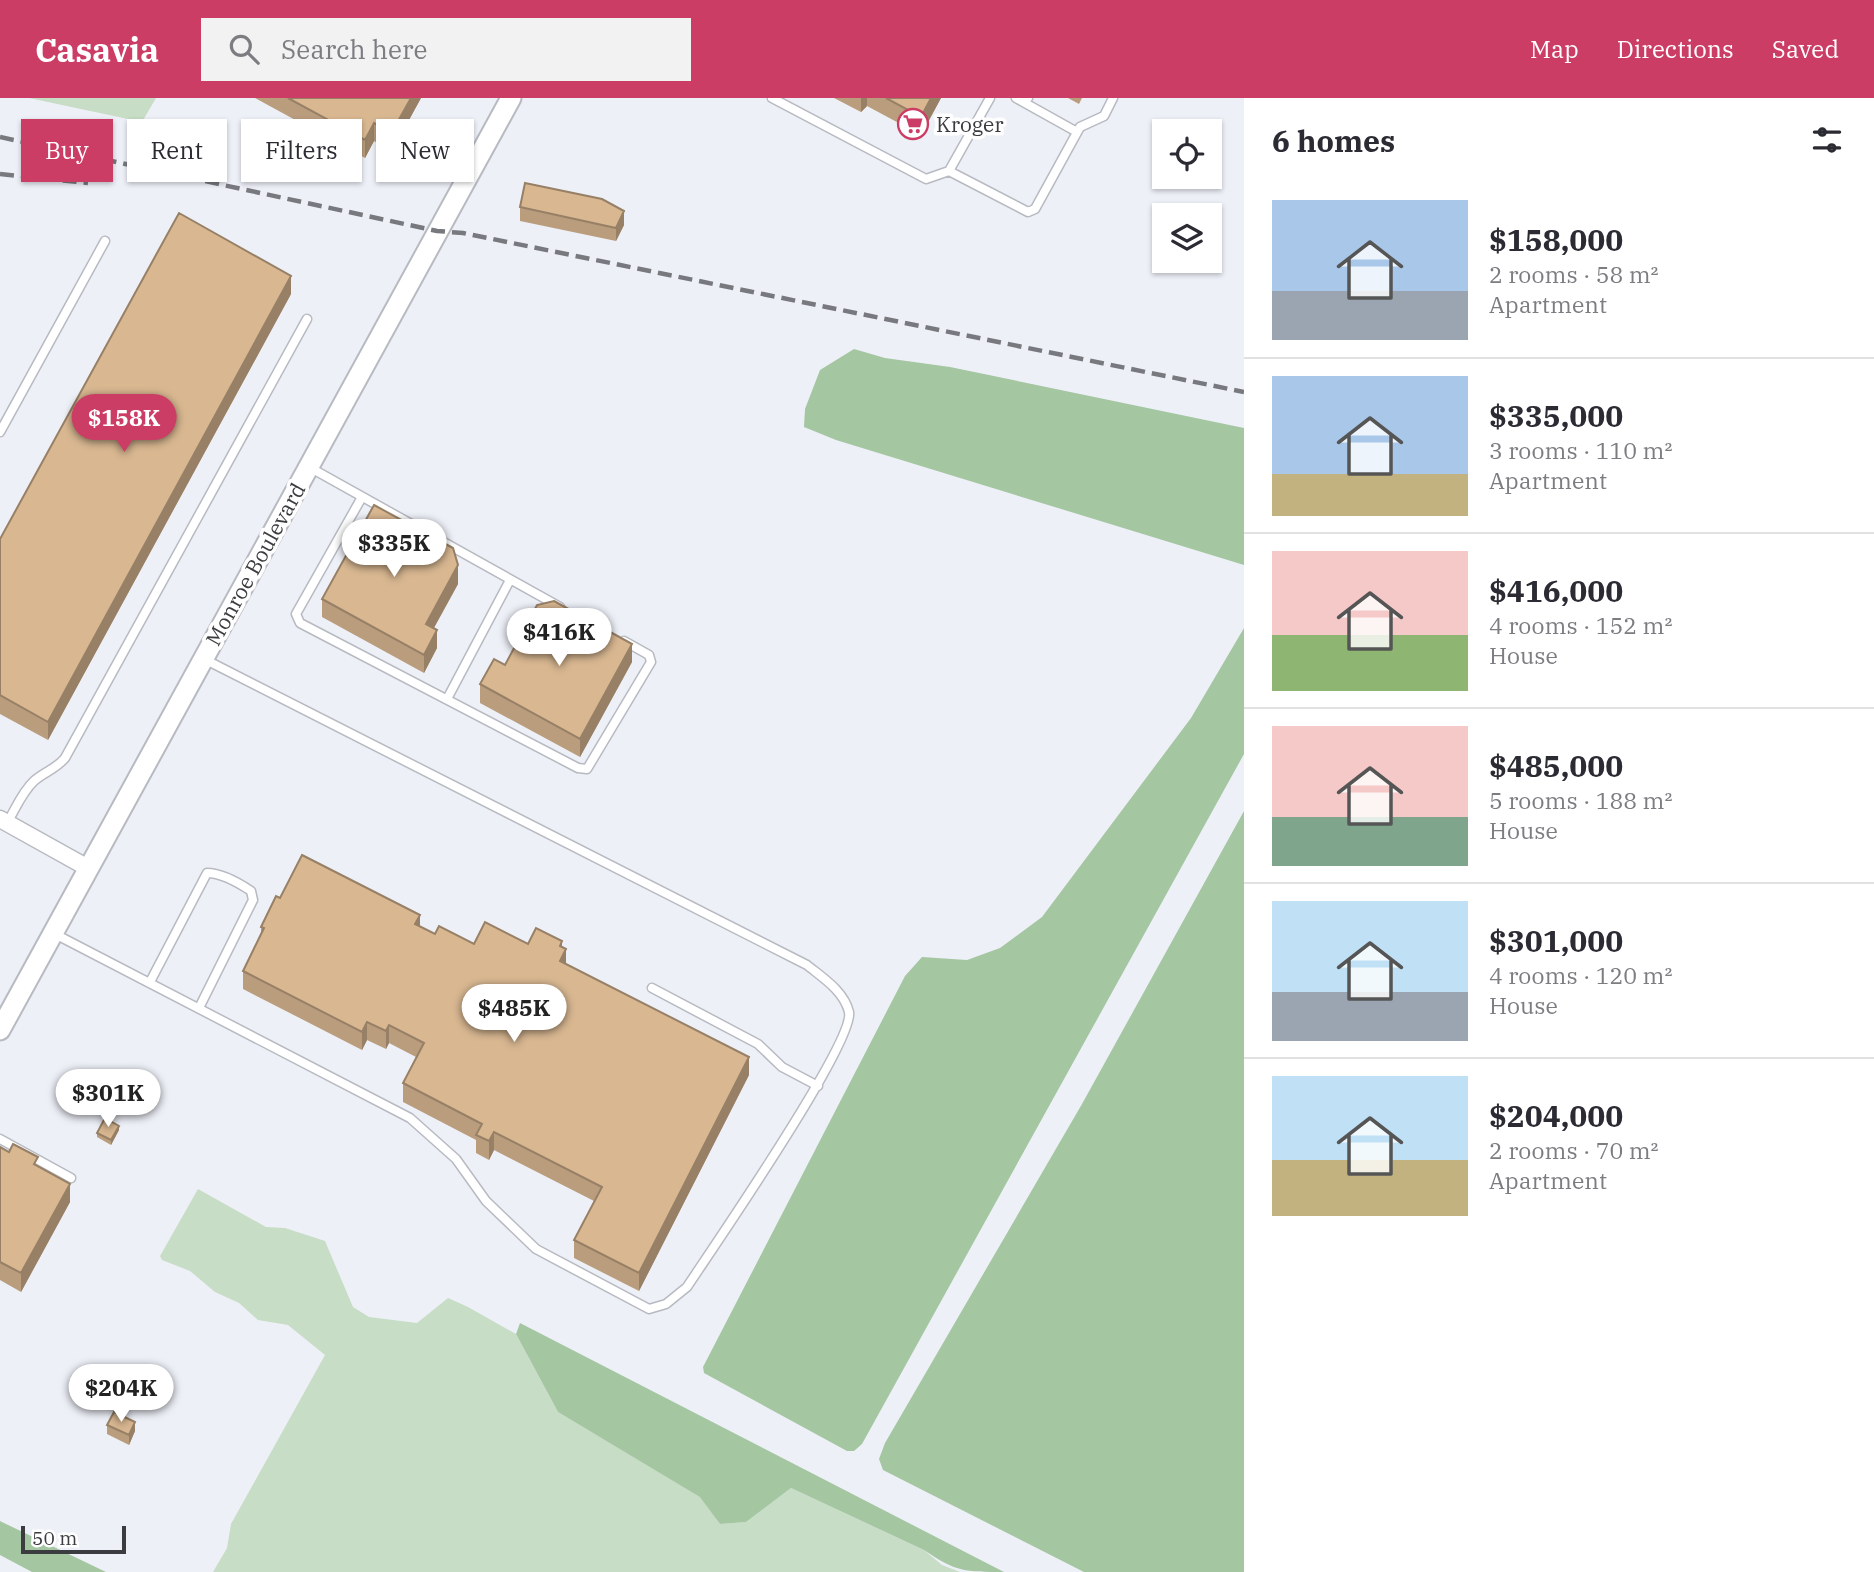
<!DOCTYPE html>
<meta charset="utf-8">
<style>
body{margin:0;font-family:"IBM Plex Serif",serif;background:#f2f2f3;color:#2b2b33;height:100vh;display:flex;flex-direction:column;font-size:26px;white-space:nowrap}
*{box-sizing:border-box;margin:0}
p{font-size:23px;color:#7c7c81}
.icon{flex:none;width:38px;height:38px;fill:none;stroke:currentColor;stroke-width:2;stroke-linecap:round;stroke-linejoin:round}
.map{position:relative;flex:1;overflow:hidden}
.details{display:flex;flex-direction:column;background:#fff;width:630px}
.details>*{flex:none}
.hud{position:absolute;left:21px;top:21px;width:665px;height:63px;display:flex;gap:14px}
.fabs{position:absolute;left:1152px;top:21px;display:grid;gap:14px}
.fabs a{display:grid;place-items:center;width:70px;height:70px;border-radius:0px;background:#fff;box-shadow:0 2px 5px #0004;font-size:35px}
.scale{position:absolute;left:21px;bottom:18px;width:105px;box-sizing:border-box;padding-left:7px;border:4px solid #3b3c3f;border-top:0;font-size:19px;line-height:24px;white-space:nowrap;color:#3b3c3f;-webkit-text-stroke:5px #fefefe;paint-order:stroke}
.price{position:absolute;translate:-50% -60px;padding:0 16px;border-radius:24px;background:#fff;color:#222;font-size:23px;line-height:46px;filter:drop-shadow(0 2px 4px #0008)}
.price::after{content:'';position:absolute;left:50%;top:42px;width:21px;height:16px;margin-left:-10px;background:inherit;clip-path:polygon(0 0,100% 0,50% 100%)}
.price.active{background:#cc3d65;color:#fff}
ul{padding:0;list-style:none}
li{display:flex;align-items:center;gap:21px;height:175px;padding:0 28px}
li+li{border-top:2px solid #e1e1e2}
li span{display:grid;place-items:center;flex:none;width:196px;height:140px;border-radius:0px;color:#555}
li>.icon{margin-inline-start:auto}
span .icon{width:84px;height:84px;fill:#fffc;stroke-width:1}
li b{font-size:30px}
h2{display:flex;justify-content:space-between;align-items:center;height:84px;padding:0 28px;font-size:30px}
.chip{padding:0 24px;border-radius:0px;background:#fff;box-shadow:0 2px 5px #0004;font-size:24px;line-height:63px}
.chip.active{background:#cc3d65;color:#fff}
header{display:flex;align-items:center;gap:42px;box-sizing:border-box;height:98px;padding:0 35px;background:#cc3d65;color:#fff}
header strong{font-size:33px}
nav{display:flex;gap:38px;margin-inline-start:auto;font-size:24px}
.search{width:490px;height:63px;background:#f2f2f3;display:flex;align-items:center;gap:18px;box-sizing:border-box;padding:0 24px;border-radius:0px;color:#7c7c81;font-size:26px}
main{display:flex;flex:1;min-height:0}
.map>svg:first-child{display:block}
.green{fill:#c7ddc5}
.forest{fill:#a4c6a1}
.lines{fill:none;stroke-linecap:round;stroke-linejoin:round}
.service-casing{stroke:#b8bac2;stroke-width:11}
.minor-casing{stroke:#b8bac2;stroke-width:19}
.tertiary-casing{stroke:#b8bac2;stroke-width:23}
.service{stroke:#fff;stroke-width:8}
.minor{stroke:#fff;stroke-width:16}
.tertiary{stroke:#fff;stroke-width:19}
.rail{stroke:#78797e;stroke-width:4.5;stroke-dasharray:14 7;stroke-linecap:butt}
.wall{fill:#ba9d7d}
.shaded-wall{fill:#978066}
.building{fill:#d8b791;stroke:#978066;stroke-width:2}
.labels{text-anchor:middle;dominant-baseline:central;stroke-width:7;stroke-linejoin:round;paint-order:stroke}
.poi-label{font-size:21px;fill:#3b3c3f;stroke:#fefefe;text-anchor:start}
.street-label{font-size:21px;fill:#3b3c3f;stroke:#fefefe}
</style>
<header>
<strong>Casavia</strong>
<div class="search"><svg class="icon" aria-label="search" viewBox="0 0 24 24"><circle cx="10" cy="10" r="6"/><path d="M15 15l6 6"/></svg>Search here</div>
<nav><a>Map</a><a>Directions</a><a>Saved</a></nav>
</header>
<main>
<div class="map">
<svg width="1244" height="1474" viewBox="0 0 1244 1474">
<rect width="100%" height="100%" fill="#eef0f8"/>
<path class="green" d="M 29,0 L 156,0 L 142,24 Z
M 198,1091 L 266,1129 L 285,1130 L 325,1143 L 353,1209 L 369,1219 L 417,1225 L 448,1200 L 468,1209 L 516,1236 L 558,1314 L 701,1399 L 720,1426 L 746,1424 L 791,1390 L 924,1452 L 942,1467 L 960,1474 L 213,1474 L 227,1450 L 231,1426 L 325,1257 L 288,1227 L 258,1222 L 239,1205 L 215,1194 L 190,1173 L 162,1162 L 160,1158 Z"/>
<path class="forest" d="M 854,251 L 885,260 L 950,269 L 1244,330 L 1244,467 L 836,342 L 804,329 L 805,311 L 820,272 Z
M 1244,530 L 1244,656 L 862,1346 L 854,1353 L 847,1353 L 704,1275 L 703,1269 L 905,878 L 922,859 L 967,862 L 1000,850 L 1042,819 L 1191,620 Z
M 1244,713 L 1244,1474 L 1084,1474 L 883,1372 L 879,1361 L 885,1345 L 1082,1006 Z
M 520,1225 L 1004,1474 C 965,1474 956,1474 924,1452 L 791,1390 L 746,1424 L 720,1426 L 700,1399 L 558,1314 L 516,1236 Z
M 0,1423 L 4,1425 L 106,1474 L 32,1474 L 0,1457 Z"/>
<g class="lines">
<g class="service-casing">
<path id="service" d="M 772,0 L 926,81 L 949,73 L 990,0
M 1016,0 L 1025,5
M 1028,0 L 1025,5 L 1077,34
M 949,73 L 1028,114 L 1035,111 L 1080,29 L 1104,18 L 1113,0
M 0,334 L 105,143
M 309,369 L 560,509
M 362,399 L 296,516 L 300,525 L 578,670 L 587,671 L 651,564 L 649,557 L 624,543
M 447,601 L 510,482
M 7,725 C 15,712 22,694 34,683 C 44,674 56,671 65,660 L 307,221
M 53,835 L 410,1020 L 456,1061 L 486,1103 L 536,1151 L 649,1211 L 666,1206 L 687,1189 C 712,1151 855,944 849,914 C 844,893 823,880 807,867 L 204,561
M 150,884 L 207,775 C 222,775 239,785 251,793 L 253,802 L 199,910
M 652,890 L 758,946 L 782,969 L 818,988
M 0,1041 L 71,1080"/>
</g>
<g class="minor-casing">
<path id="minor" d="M 0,721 L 88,770"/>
</g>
<g class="tertiary-casing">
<path id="tertiary" d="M 0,932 L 511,0"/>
</g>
<use href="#service" class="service"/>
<use href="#minor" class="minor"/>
<use href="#tertiary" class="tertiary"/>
<path class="rail" d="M 0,39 L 437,133 L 463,135 L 1244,294
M 0,76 L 88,85"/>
</g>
<path class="wall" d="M 255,0 L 421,0 L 392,53 L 374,43 L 365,60 Z
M 834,0 L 941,0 L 921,37 L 867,8 L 861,14 Z
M 1068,0 L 1082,0 L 1079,6 Z
M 520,109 L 624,127 L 616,143 L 520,123 Z
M 291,196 L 48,642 L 0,616 L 0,441 Z
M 458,486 L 434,530 L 437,550 L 424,575 L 322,519 L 322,501 Z
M 632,564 L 580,659 L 480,605 L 480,586 L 505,567 Z
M 280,800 L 420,829 L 435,836 L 474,846 L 528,846 L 562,849 L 566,866 L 749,977 L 639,1193 L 574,1160 L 574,1142 L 594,1103 L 494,1052 L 489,1062 L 476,1055 L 476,1042 L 403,1004 L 403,985 L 416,959 L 389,945 L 386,951 L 367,942 L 362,952 L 243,891 L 243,873 L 261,837 L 261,829 Z
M 119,1032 L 111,1047 L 97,1039 L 97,1035 Z
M 0,1049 L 38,1068 L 70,1104 L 21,1194 L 0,1182 Z
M 107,1327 L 135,1333 L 129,1347 L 107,1336 Z"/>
<path class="shaded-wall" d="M 411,0 L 421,0 L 392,53 L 392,34 Z
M 861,0 L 867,0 L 867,8 L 861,14 Z
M 931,0 L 941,0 L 921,37 L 921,19 Z
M 374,25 L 374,43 L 365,60 L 365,42 Z
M 624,113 L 624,127 L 616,143 L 616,130 Z
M 291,178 L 291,196 L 48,642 L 48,624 Z
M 458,467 L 458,486 L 426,544 L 426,526 Z
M 437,532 L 437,550 L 424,575 L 424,557 Z
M 632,546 L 632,564 L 580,659 L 580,641 Z
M 420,817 L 420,835 L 415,826 Z
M 562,843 L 562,857 L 566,851 L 566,869 L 560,881 L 560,848 Z
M 367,924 L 367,942 L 362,952 L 362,934 Z
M 389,927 L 389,945 L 386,951 L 386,933 Z
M 749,959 L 749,977 L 639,1193 L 639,1175 Z
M 119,1028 L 119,1032 L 111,1047 L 111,1042 Z
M 494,1034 L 494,1052 L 489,1062 L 489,1043 Z
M 70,1086 L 70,1104 L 21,1194 L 21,1175 Z
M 135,1324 L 135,1333 L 129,1347 L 129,1337 Z"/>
<path class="building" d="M 288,0 L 411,0 L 392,34 L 374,25 L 365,42 Z
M 886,0 L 931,0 L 921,19 Z
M 525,85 L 602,101 L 624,113 L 616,130 L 520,109 Z
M 179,115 L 291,178 L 48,624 L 0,597 L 0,441 Z
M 374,407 L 453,450 L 458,467 L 426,526 L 437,532 L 424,557 L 322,501 Z
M 554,503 L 632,546 L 580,641 L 480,586 L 494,561 L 505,567 L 537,507 Z
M 302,757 L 420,817 L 415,826 L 435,836 L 439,828 L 474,846 L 485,824 L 528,846 L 536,830 L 562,843 L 560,848 L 566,851 L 560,863 L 749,959 L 639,1175 L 574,1142 L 602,1089 L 494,1034 L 489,1043 L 476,1037 L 482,1026 L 403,985 L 424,945 L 389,927 L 386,933 L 367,924 L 362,934 L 243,873 L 264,830 L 261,829 L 276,798 L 280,800 Z
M 105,1020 L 119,1028 L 111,1042 L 97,1035 Z
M 13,1046 L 38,1059 L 34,1066 L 70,1086 L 21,1175 L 0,1164 L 0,1049 L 9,1054 Z
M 114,1314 L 135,1324 L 129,1337 L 107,1327 Z"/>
<defs>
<g id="supermarket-ring" transform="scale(1.575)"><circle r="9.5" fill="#fefefe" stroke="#cc3d65" stroke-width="1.5"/><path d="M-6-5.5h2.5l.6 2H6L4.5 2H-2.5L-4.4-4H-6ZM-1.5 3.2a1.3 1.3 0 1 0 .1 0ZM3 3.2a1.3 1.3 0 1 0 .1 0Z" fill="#cc3d65"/></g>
</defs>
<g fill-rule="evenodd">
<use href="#supermarket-ring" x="913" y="26"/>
</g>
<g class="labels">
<g class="poi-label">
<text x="936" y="26">Kroger</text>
</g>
<g class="street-label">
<text transform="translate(255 466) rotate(-61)">Monroe Boulevard</text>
</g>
</g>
</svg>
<div class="fabs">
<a><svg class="icon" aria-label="locate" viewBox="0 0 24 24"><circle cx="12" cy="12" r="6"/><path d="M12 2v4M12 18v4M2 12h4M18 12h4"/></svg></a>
<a><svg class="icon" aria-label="layers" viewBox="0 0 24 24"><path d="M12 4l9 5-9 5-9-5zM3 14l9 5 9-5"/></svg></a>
</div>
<div class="scale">50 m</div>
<b class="price active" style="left:124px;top:356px">$158K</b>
<b class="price" style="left:394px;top:481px">$335K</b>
<b class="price" style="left:559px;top:570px">$416K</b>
<b class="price" style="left:514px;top:946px">$485K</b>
<b class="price" style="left:108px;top:1031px">$301K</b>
<b class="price" style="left:121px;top:1326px">$204K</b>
<div class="hud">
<a class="chip active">Buy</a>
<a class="chip">Rent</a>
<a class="chip">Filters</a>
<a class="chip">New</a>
</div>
</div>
<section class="details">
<h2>6 homes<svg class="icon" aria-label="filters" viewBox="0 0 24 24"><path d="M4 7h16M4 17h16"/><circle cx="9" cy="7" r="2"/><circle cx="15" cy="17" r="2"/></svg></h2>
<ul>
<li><span style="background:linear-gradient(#a9c7e8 65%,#9aa5b1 0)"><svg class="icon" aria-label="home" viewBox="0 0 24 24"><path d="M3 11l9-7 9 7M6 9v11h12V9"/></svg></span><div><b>$158,000</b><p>2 rooms · 58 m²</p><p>Apartment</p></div></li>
<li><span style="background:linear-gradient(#a9c7e8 70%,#c2b280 0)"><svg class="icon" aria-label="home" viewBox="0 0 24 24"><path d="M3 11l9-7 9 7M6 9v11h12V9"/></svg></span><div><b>$335,000</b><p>3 rooms · 110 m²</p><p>Apartment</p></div></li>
<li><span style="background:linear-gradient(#f6c9c9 60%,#8fb573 0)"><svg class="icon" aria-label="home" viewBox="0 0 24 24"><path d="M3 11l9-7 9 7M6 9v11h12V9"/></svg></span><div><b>$416,000</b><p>4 rooms · 152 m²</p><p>House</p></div></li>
<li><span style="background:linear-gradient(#f6c9c9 65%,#7fa58c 0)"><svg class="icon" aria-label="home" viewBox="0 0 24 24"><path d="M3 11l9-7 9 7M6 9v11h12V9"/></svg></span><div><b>$485,000</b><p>5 rooms · 188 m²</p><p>House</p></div></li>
<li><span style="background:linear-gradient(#bfe0f5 65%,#9aa5b1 0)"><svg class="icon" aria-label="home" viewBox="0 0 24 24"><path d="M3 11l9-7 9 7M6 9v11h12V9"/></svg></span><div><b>$301,000</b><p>4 rooms · 120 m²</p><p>House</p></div></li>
<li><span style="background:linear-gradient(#bfe0f5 60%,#c2b280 0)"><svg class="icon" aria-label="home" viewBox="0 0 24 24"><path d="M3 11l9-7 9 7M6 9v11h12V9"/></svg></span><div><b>$204,000</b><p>2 rooms · 70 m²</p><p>Apartment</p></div></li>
</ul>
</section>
</main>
